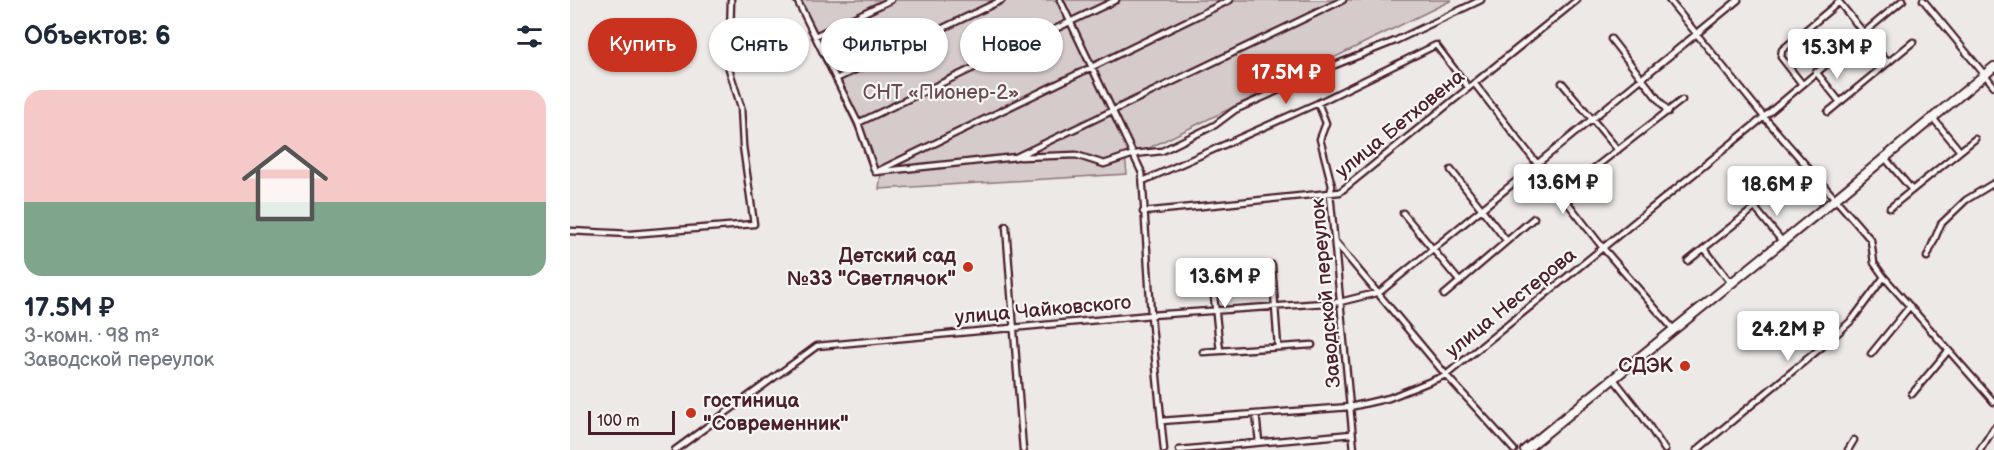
<!DOCTYPE html>
<html lang="ru">
<meta charset="utf-8">
<style>
body{margin:0;font-family:"Balsamiq Sans",sans-serif;background:#f2f2f3;color:#1f2937;height:100vh;display:flex;flex-direction:column;font-size:22px;white-space:nowrap}
*{box-sizing:border-box;margin:0}
p{font-size:20px;color:#747a83}
.icon{flex:none;width:33px;height:33px;fill:none;stroke:currentColor;stroke-width:2;stroke-linecap:round;stroke-linejoin:round}
.map{position:relative;flex:1;overflow:hidden}
.drawer{display:flex;flex-direction:column;background:#fff;width:570px}
.drawer>*{flex:none}
.guide{position:absolute;left:18px;top:18px;width:570px;height:54px;display:flex;gap:12px}
.scale{position:absolute;left:18px;bottom:15px;width:87px;box-sizing:border-box;padding-left:6px;border:3px solid #4a1f2b;border-top:0;font-size:16px;line-height:21px;white-space:nowrap;color:#4a1f2b;-webkit-text-stroke:4px #f6f6f2;paint-order:stroke}
.price{position:absolute;translate:-50% -51px;padding:0 14px;border-radius:6px;background:#fff;color:#222;font-size:20px;line-height:39px;filter:drop-shadow(0 2px 3px #0008)}
.price::after{content:'';position:absolute;left:50%;top:36px;width:18px;height:14px;margin-left:-9px;background:inherit;clip-path:polygon(0 0,100% 0,50% 100%)}
.price.active{background:#c8321e;color:#fff}
ul{padding:0;list-style:none}
li{display:grid;align-content:center;gap:12px;height:318px;padding:0 24px}
li span{display:grid;place-items:center;height:186px;border-radius:18px;color:#555}
li>.icon{margin-inline-start:auto}
span .icon{width:108px;height:108px;fill:#fffc;stroke-width:1}
li b{font-size:26px}
h2{display:flex;justify-content:space-between;align-items:center;height:72px;padding:0 24px;font-size:26px}
.tag{padding:0 21px;border-radius:27px;background:#fff;box-shadow:0 2px 4px #0004;font-size:21px;line-height:54px}
.tag.active{background:#c8321e;color:#fff}
main{display:flex;flex:1;min-height:0}
.map>svg:first-child{display:block}
.green{fill:#d4cbca;stroke:#8f757a;stroke-width:1.5}
.lines{fill:none;stroke-linecap:round;stroke-linejoin:round}
.minor-casing{stroke:#4a1f2b;stroke-width:9}
.primary-casing{stroke:#4a1f2b;stroke-width:12}
.minor{stroke:#f6f6f2;stroke-width:4.5}
.primary{stroke:#f6f6f2;stroke-width:8}
.poi-dot{fill:#c8321e;stroke:#f6f6f2;stroke-width:2}
.labels{text-anchor:middle;dominant-baseline:central;stroke-width:4.5;stroke-linejoin:round;paint-order:stroke}
.park-label{font-size:20px;fill:#6c4a53;stroke:#f6f6f2}
.street-label{font-size:20px;fill:#4a1f2b;stroke:#f6f6f2}
.poi-label{font-size:20px;font-weight:bold;fill:#4a1f2b;stroke:#f6f6f2;text-anchor:end}
</style>
<main>
<section class="drawer">
<h2>Объектов: 6<svg class="icon" aria-label="filters" viewBox="0 0 24 24"><path d="M4 7h16M4 17h16"/><circle cx="9" cy="7" r="2"/><circle cx="15" cy="17" r="2"/></svg></h2>
<ul>
<li><span style="background:linear-gradient(#f6c9c9 60%,#7fa58c 0)"><svg class="icon" aria-label="home" viewBox="0 0 24 24"><path d="M3 11l9-7 9 7M6 9v11h12V9"/></svg></span><div><b>17.5M ₽</b><p>3-комн. · 98 m²</p><p>Заводской переулок</p></div></li>
</ul>
</section>
<div class="map">
<svg width="1424" height="450" viewBox="0 0 1424 450">
<rect width="100%" height="100%" fill="#ece9e6"/>
<filter id="ink" filterUnits="userSpaceOnUse"><feTurbulence type="fractalNoise" baseFrequency=".0167" numOctaves="2"/><feDisplacementMap in="SourceGraphic" scale="12" xChannelSelector="R" yChannelSelector="G"/><feConvolveMatrix kernelMatrix="1 2 1 2 8 2 1 2 1" color-interpolation-filters="sRGB"/></filter>
<g filter="url(#ink)">
<path class="green" d="M 224,0 L 882,0 L 573,151 L 555,155 L 557,174 L 309,189 L 311,173 L 304,166 Z"/>
<g class="lines">
<g class="minor-casing">
<path id="minor" d="M 227,0 L 288,123 L 305,172
M 490,0 L 572,173 L 581,315 L 594,450
M 1099,0 L 1194,117 L 1301,240 L 1304,263 L 1314,277 L 1424,402
M 1353,0 L 1424,86
M 245,36 L 321,0
M 1041,39 L 1098,112
M 1246,72 L 1270,102
M 266,79 L 432,0
M 904,83 L 1033,248 L 1104,330
M 992,83 L 1048,150
M 1232,84 L 1211,57 L 1212,50 L 1269,2 L 1318,63
M 748,103 L 756,123 L 750,139 L 762,186 L 760,193 L 784,450
M 1258,112 L 1343,42
M 1362,117 L 1390,151
M 288,123 L 546,0
M 450,157 L 506,155 L 534,164 L 564,154 L 592,151 L 645,125 L 665,110 L 765,65 L 825,41 L 911,0
M 1315,158 L 1342,190
M 1023,169 L 1112,100
M 310,170 L 660,0
M 881,170 L 936,240
M 305,172 L 446,157 L 773,0
M 573,181 L 748,103 L 866,45 L 898,87
M 1185,208 L 1212,241
M 1320,208 L 1405,139
M 573,212 L 770,192 L 1007,0
M 833,213 L 890,282
M 436,226 L 453,450
M 0,231 L 60,234 L 184,224 L 173,146 L 171,107 L 159,69 L 161,0
M 766,243 L 876,375 L 944,450
M 1134,248 L 1161,283
M 1357,257 L 1371,224 L 1396,200 L 1424,183
M 1118,261 L 1197,198
M 702,265 L 708,347
M 641,269 L 650,351
M 874,295 L 964,218
M 633,352 L 742,345
M 1301,354 L 1340,306
M 1043,378 L 1069,411 L 1095,450
M 1342,394 L 1378,351
M 686,414 L 689,442
M 591,421 L 780,407 L 819,398 L 876,375 L 1194,117 L 1333,0
M 105,450 L 247,346 L 581,315 L 770,302 L 810,292 L 1168,0
M 609,450 L 782,434
M 1127,450 L 1259,341 L 1282,320 L 1314,277
M 1278,450 L 1284,440
M 1410,450 L 1424,428"/>
</g>
<g class="primary-casing">
<path id="primary" d="M 955,450 L 1264,200 L 1424,67"/>
</g>
<use href="#minor" class="minor"/>
<use href="#primary" class="primary"/>
</g>
</g>
<g class="poi-dot">
<circle cx="398" cy="267" r="6"/>
<circle cx="1115" cy="366" r="6"/>
<circle cx="121" cy="413" r="6"/>
</g>
<g class="labels">
<g class="park-label">
<text x="371" y="93">СНТ «Пионер-2»</text>
</g>
<g class="street-label">
<text transform="translate(830 124) rotate(-39)">улица Бетховена</text>
<text transform="translate(756 293) rotate(-95)">Заводской переулок</text>
<text transform="translate(941 303) rotate(-39)">улица Нестерова</text>
<text transform="translate(473 310) rotate(-5)">улица Чайковского</text>
</g>
<g class="poi-label">
<text x="386" y="256">Детский сад<tspan x="386" dy="23">№33 "Светлячок"</tspan></text>
<text x="1103" y="366">СДЭК</text>
<text x="133" y="401" text-anchor="start">гостиница<tspan x="133" dy="23">"Современник"</tspan></text>
</g>
</g>
</svg>
<div class="scale">100 m</div>
<b class="price" style="left:1267px;top:80px">15.3M ₽</b>
<b class="price active" style="left:716px;top:105px">17.5M ₽</b>
<b class="price" style="left:993px;top:215px">13.6M ₽</b>
<b class="price" style="left:1207px;top:217px">18.6M ₽</b>
<b class="price" style="left:655px;top:309px">13.6M ₽</b>
<b class="price" style="left:1218px;top:362px">24.2M ₽</b>
<div class="guide">
<a class="tag active">Купить</a>
<a class="tag">Снять</a>
<a class="tag">Фильтры</a>
<a class="tag">Новое</a>
</div>
</div>
</main>
